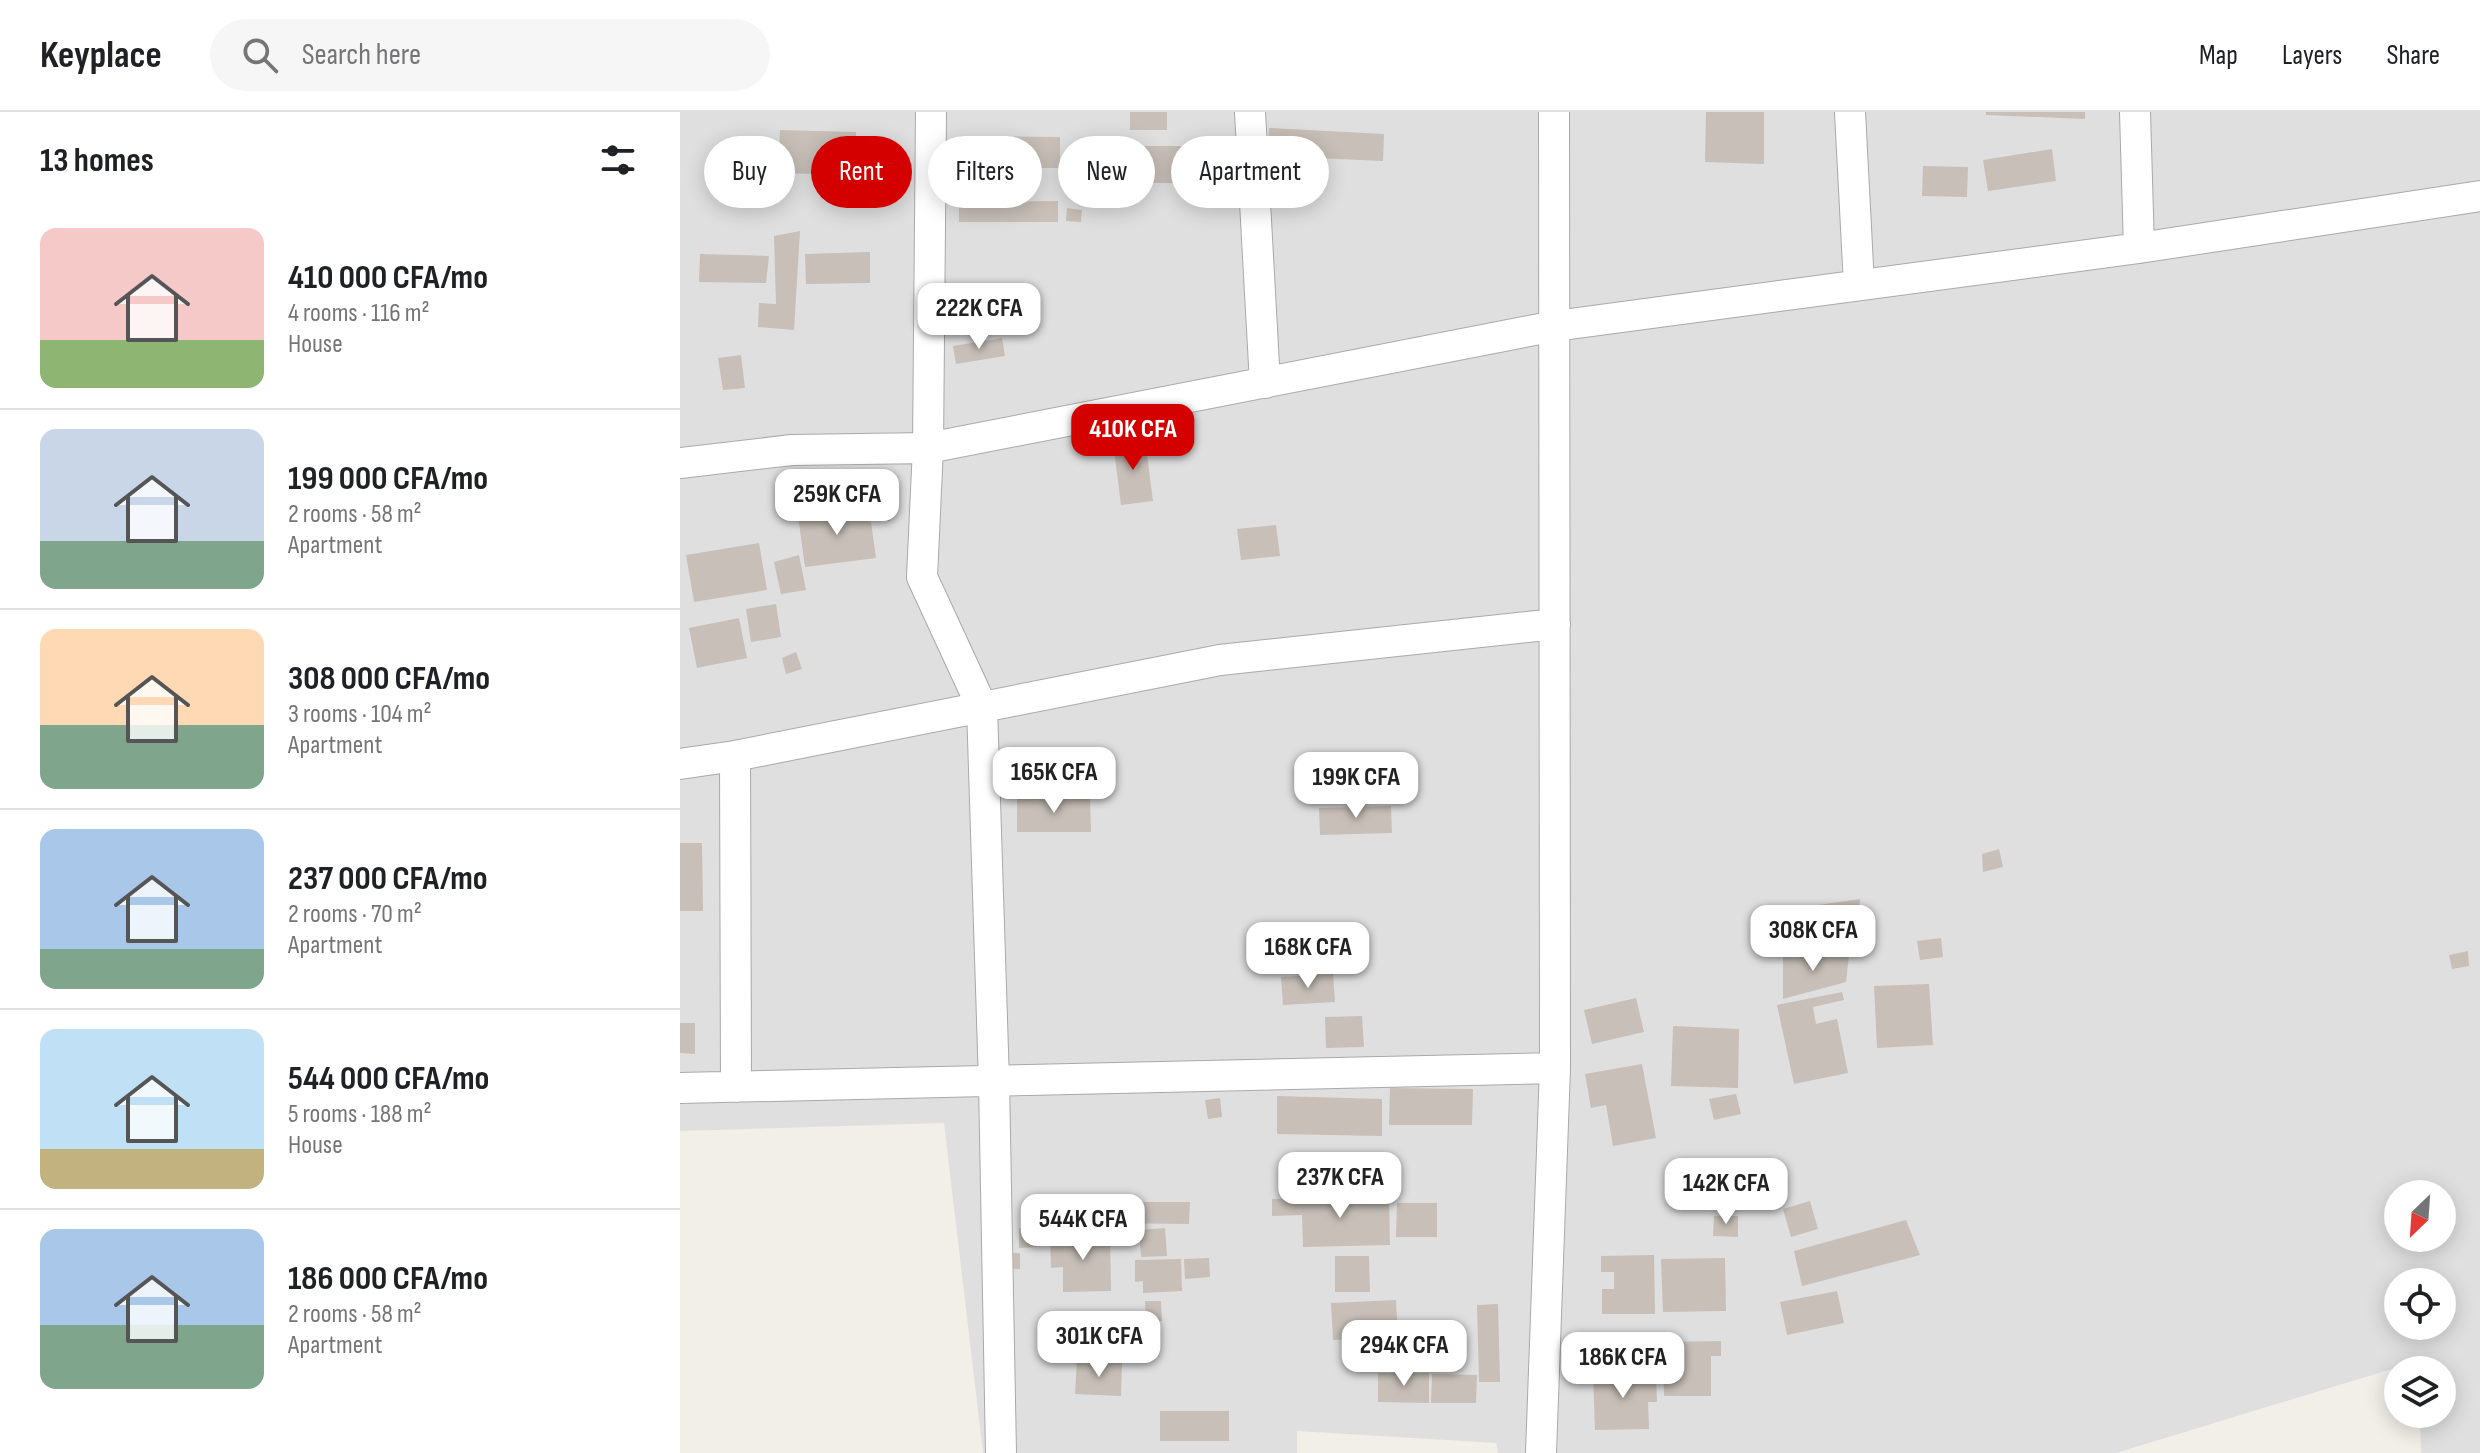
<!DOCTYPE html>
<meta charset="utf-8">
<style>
body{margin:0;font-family:"Sofia Sans Condensed",sans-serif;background:#f6f6f6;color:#202124;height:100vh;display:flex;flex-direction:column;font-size:30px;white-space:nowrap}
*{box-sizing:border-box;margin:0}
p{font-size:26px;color:#757577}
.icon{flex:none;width:44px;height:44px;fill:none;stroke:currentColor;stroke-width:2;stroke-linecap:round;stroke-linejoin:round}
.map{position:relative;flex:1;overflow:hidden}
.side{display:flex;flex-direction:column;background:#fff;width:680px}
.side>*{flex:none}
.banner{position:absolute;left:24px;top:24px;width:760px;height:72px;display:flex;gap:16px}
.needle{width:52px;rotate:205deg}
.fabs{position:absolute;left:1704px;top:1068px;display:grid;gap:16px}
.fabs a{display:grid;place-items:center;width:72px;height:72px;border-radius:50%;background:#fff;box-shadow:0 4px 20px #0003;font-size:40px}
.price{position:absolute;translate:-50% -68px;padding:0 18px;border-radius:16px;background:#fff;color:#222;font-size:26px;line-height:52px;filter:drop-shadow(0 2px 4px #0008)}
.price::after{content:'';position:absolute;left:50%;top:48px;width:24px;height:18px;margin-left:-12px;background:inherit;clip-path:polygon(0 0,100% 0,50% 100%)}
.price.selected{background:#d40000;color:#fff}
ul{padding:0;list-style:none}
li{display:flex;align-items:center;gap:24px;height:200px;padding:0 40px}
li+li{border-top:2px solid #e0e0e0}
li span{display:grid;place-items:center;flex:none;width:224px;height:160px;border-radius:16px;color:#555}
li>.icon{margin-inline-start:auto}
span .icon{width:96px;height:96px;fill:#fffc;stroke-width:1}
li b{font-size:34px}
h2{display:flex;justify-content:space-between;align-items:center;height:96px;padding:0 40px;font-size:34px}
.tag{padding:0 28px;border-radius:36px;background:#fff;box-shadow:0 4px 20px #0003;font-size:28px;line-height:72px}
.tag.selected{background:#d40000;color:#fff}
header{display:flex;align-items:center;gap:48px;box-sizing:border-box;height:112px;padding:0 40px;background:#fff;border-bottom:2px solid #e0e0e0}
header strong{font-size:38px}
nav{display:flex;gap:44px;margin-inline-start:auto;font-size:28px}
.search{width:560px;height:72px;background:#f6f6f6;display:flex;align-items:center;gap:20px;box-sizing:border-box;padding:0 28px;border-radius:44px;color:#757577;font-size:30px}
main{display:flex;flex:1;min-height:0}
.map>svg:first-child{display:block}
.residential{fill:#e0dfdf;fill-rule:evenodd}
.building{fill:#c7bfb8}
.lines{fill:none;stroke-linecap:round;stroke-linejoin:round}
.street-casing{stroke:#a9a9a9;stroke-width:32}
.street{stroke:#fff;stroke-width:30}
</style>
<header>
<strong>Keyplace</strong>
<div class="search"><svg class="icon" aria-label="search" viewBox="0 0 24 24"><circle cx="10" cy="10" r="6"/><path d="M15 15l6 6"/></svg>Search here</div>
<nav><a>Map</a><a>Layers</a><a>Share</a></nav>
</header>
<main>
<section class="side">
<h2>13 homes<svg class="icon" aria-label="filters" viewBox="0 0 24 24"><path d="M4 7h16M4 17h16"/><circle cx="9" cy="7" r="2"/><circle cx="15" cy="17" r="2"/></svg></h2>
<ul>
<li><span style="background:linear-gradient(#f6c9c9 70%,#8fb573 0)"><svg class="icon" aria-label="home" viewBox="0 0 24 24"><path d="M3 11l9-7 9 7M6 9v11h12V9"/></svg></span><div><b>410 000 CFA/mo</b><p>4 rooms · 116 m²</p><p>House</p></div></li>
<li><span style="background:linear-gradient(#c9d6e8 70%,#7fa58c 0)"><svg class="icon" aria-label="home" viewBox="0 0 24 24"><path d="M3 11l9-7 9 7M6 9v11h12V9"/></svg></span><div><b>199 000 CFA/mo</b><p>2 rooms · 58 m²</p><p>Apartment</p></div></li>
<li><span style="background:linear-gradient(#ffd9b3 60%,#7fa58c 0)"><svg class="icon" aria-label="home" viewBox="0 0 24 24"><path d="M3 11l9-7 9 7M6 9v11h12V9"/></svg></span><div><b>308 000 CFA/mo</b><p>3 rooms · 104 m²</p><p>Apartment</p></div></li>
<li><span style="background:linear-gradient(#a9c7e8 75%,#7fa58c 0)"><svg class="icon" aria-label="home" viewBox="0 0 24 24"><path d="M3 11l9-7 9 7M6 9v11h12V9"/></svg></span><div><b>237 000 CFA/mo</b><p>2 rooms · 70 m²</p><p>Apartment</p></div></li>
<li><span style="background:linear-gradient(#bfe0f5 75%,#c2b280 0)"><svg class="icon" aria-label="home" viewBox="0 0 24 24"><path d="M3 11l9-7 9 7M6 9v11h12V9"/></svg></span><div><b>544 000 CFA/mo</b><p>5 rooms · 188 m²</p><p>House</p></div></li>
<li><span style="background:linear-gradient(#a9c7e8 60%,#7fa58c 0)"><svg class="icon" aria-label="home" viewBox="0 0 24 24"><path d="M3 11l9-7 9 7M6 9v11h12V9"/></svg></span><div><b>186 000 CFA/mo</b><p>2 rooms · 58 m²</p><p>Apartment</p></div></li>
</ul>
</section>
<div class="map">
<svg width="1800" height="1341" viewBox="0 0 1800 1341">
<rect width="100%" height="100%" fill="#f2efe9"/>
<path class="residential" d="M 0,0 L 1800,0 L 1800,1341 L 1741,1341 L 1740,1302 L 1762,1302 L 1762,1258 L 1739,1258 L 1738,1249 L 1436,1341 L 818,1341 L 816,1331 L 617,1319 L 617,1341 L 303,1341 L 264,1011 L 0,1019 ZM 1718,1082 L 1762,1082 L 1762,1126 L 1718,1126 ZM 1718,1170 L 1762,1170 L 1762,1214 L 1718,1214 Z"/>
<path class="building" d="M 450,0 L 487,0 L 487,18 L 450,18 Z
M 1026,0 L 1084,0 L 1084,52 L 1025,50 Z
M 1306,0 L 1405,0 L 1405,7 L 1306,3 Z
M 589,16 L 704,22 L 703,49 L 588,44 Z
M 100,18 L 176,20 L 175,63 L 98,61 Z
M 279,24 L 380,25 L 380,56 L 279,56 Z
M 455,34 L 521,34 L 521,71 L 455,71 Z
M 1372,37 L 1376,69 L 1308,79 L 1303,48 Z
M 1243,54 L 1288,55 L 1287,85 L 1242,84 Z
M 378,89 L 378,110 L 279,110 L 279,90 Z
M 387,96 L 402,98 L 401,110 L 386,109 Z
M 120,119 L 114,218 L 78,215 L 79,191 L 96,192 L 94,124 Z
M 190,140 L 190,171 L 126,172 L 125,142 Z
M 20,142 L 89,144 L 86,171 L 19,170 Z
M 322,226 L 325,244 L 276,252 L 273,234 Z
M 61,243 L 65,276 L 43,278 L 38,246 Z
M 465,327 L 473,389 L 441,393 L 433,330 Z
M 194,381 L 212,383 L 210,409 L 192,408 Z
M 189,395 L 196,446 L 125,455 L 118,404 Z
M 596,413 L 600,444 L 561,448 L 557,417 Z
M 79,431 L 87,478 L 14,490 L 6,443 Z
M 119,443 L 126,478 L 101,482 L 94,450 Z
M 96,492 L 101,525 L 71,530 L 66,497 Z
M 59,506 L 67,546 L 17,556 L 9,516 Z
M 116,540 L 122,557 L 106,562 L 102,546 Z
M 427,637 L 429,668 L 392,669 L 390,638 Z
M 704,660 L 705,686 L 634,688 L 632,662 Z
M 337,686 L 410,686 L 411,720 L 337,720 Z
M 711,694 L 712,721 L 640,723 L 639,696 Z
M 0,731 L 22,731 L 23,799 L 0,799 Z
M 1319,737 L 1323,755 L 1303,760 L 1302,742 Z
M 1180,787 L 1177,837 L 1162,837 L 1163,818 L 1113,822 L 1110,797 Z
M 1261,826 L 1263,845 L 1240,848 L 1237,829 Z
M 1788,839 L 1789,854 L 1772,857 L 1769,843 Z
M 1169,843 L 1166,870 L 1103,887 L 1103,844 Z
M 653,862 L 655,890 L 603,893 L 601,865 Z
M 1249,872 L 1253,933 L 1197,936 L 1194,874 Z
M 1162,880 L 1164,888 L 1133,895 L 1136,912 L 1157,907 L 1168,961 L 1114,972 L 1097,893 Z
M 956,886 L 964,920 L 912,932 L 904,898 Z
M 682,904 L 684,935 L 646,936 L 645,905 Z
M 0,911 L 15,911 L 15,942 L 0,941 Z
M 993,914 L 1059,917 L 1058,976 L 991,974 Z
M 962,952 L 976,1026 L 933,1034 L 926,993 L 911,996 L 905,962 Z
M 710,976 L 793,977 L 792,1013 L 709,1013 Z
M 1056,982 L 1061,1002 L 1034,1008 L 1029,987 Z
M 597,984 L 702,987 L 702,1024 L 597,1022 Z
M 540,986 L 542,1005 L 528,1007 L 525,988 Z
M 709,1085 L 710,1133 L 623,1135 L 622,1103 L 592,1104 L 592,1087 Z
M 1130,1089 L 1138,1117 L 1111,1125 L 1103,1097 Z
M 439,1090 L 510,1090 L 509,1112 L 440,1111 Z
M 717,1091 L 757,1091 L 757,1125 L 716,1125 Z
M 381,1092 L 435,1092 L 435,1110 L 381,1110 Z
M 1034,1104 L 1058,1104 L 1058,1125 L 1033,1124 Z
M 1226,1108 L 1240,1143 L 1122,1174 L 1114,1139 Z
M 339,1116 L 356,1116 L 357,1135 L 339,1136 Z
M 485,1116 L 487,1144 L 461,1145 L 459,1118 Z
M 430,1123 L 431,1179 L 383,1180 L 383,1155 L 371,1156 L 370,1124 Z
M 320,1141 L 340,1141 L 340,1157 L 320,1157 Z
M 974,1143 L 975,1202 L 922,1202 L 922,1177 L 934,1177 L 934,1160 L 921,1160 L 921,1144 Z
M 655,1144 L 689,1144 L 690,1180 L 655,1180 Z
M 529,1146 L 530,1165 L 505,1167 L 504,1147 Z
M 1045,1146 L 1046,1199 L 983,1200 L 981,1147 Z
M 501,1147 L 502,1179 L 463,1181 L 463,1169 L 455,1170 L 455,1148 Z
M 1157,1179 L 1164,1211 L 1107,1223 L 1100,1190 Z
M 716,1188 L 718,1226 L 653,1228 L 651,1191 Z
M 465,1189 L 481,1189 L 482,1209 L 466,1210 Z
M 818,1192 L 820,1270 L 799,1270 L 797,1193 Z
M 1041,1229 L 1041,1244 L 1031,1244 L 1031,1284 L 984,1284 L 983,1230 Z
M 397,1249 L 442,1251 L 441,1284 L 395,1282 Z
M 698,1261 L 749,1261 L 749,1291 L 698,1290 Z
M 976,1261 L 977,1290 L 968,1290 L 969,1317 L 915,1318 L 913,1262 Z
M 752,1262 L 797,1263 L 796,1291 L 751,1291 Z
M 480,1299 L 549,1299 L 549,1329 L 480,1329 Z"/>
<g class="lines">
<g class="street-casing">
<path id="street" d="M 251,0 L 248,336 L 242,465 L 302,595 L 314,970 L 321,1341
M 570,0 L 585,271
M 1170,0 L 1179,173
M 1455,0 L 1459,136
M 0,351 L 112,338 L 248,336 L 875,214 L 1459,136 L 1800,84
M 55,644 L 56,975
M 0,652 L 55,644 L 540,548 L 875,512
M 0,976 L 875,956
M 861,1341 L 875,956 L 874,0"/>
</g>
<use href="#street" class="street"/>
</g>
</svg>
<div class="fabs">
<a><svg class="needle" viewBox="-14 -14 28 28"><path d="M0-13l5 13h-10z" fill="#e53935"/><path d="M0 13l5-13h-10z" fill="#757577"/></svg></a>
<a><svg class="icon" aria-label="locate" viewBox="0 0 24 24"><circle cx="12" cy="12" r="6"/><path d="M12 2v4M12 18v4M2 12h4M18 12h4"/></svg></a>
<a><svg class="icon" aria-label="layers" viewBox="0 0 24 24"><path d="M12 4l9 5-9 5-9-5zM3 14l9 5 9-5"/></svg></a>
</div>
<b class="price" style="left:299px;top:239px">222K CFA</b>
<b class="price selected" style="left:453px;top:360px">410K CFA</b>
<b class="price" style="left:157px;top:425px">259K CFA</b>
<b class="price" style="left:374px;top:703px">165K CFA</b>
<b class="price" style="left:676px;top:708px">199K CFA</b>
<b class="price" style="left:1133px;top:861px">308K CFA</b>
<b class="price" style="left:628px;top:878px">168K CFA</b>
<b class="price" style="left:660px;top:1108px">237K CFA</b>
<b class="price" style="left:1046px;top:1114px">142K CFA</b>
<b class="price" style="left:403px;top:1150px">544K CFA</b>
<b class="price" style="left:419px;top:1267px">301K CFA</b>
<b class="price" style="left:724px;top:1276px">294K CFA</b>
<b class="price" style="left:943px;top:1288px">186K CFA</b>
<div class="banner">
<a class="tag">Buy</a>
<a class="tag selected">Rent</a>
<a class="tag">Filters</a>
<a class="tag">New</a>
<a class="tag">Apartment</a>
</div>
</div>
</main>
